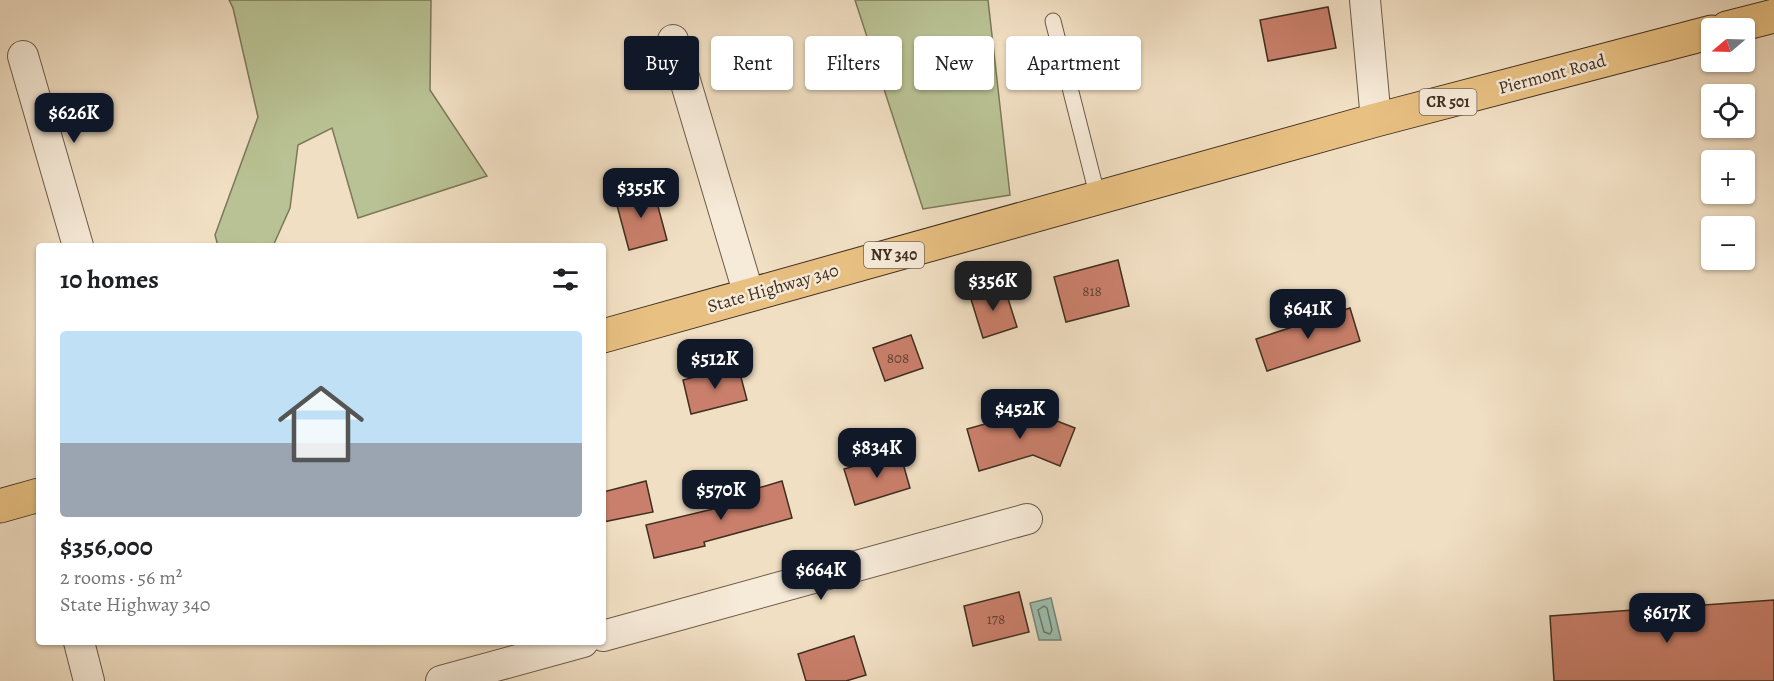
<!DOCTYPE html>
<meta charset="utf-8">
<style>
body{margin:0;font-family:Alegreya,serif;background:#f2f2f2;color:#202124;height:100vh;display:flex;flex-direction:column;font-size:22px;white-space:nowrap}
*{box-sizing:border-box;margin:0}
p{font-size:20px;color:#757577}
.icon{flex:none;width:33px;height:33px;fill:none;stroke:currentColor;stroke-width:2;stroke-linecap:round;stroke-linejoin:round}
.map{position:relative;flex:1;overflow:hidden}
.drawer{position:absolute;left:36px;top:243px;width:570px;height:402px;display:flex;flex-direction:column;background:#fff;border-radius:6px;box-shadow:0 2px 4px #0004}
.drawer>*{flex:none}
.top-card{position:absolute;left:624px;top:36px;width:570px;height:54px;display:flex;gap:12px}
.needle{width:39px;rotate:251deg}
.controls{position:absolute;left:1701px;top:18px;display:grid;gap:12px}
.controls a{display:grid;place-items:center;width:54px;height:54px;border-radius:6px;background:#fff;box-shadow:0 2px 4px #0004;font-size:30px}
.price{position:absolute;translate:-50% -51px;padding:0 14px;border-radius:12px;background:#111827;color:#fff;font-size:20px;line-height:39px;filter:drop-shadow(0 2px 3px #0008)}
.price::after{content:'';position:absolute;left:50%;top:36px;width:18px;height:14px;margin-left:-9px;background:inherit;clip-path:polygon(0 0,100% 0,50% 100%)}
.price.current{background:#222;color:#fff}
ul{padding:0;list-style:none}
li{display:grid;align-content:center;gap:12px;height:318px;padding:0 24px}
li span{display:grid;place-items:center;height:186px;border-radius:6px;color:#555}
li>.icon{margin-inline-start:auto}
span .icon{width:108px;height:108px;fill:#fffc;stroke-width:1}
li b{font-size:26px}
h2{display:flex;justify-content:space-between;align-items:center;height:72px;padding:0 24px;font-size:26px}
.chip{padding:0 21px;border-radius:6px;background:#fff;box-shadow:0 2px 4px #0004;font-size:21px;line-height:54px}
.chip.current{background:#111827;color:#fff}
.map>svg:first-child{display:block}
.green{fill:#b9c294;stroke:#7c785a;stroke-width:1.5}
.water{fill:#9cbdae;stroke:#778475;stroke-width:1.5}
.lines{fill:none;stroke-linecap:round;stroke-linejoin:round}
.shore{stroke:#6e7667;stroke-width:1.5}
.building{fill:#c97f6b;stroke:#402f20;stroke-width:1.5}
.service-casing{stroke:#6c5b49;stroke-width:17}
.minor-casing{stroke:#6c5b49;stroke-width:32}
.primary-casing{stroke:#402f20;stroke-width:35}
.service{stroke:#f6ead8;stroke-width:15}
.minor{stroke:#f6ead8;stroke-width:30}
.primary{stroke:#e8c082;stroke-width:33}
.labels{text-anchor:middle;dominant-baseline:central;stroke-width:5;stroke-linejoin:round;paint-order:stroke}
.number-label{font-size:15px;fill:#624333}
.shield{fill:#f6ead8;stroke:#776757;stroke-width:1.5}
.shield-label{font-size:16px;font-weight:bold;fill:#402f20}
.street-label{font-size:18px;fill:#402f20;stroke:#f6ead8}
</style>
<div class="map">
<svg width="1774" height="681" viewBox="0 0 1774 681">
<rect width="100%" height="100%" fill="#f1dfc3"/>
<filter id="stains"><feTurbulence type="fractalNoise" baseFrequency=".00333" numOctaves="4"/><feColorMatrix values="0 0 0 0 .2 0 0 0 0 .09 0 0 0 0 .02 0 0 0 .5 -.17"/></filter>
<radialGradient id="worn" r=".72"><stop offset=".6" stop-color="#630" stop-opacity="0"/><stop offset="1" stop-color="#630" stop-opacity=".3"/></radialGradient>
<path class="green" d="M 229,0 L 431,0 L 430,90 L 487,176 L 358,218 L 332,128 L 298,145 L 290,208 L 273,246 L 218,246 L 215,235 L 258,117 L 233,8 Z
M 855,0 L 988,0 L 1010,195 L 923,209 Z"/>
<path class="water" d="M 1051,598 L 1061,640 L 1039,640 L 1030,603 Z"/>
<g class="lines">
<path class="shore" d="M 1044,606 L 1047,608 L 1052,630 L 1050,634 L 1044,632 L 1038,610 Z"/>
</g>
<path class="building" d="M 1328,7 L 1336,48 L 1268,61 L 1260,20 Z
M 653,188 L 667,240 L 629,250 L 615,198 Z
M 1118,260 L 1129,306 L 1066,322 L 1054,277 Z
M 1004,286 L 1017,327 L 983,338 L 970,296 Z
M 1350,308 L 1360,341 L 1267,371 L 1256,339 Z
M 911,335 L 923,368 L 885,381 L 873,348 Z
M 738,366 L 747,400 L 691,414 L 683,380 Z
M 1031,411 L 1075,428 L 1060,466 L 1033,455 L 979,471 L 967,429 Z
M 900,453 L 910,488 L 855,505 L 844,469 Z
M 646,481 L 653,512 L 603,522 L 603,492 Z
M 782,481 L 792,518 L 704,542 L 705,546 L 654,558 L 646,525 L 730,505 L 728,497 Z
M 1019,592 L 1029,632 L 973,646 L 964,606 Z
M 1774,600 L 1774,681 L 1554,681 L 1550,616 Z
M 854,636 L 866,675 L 846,681 L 806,681 L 798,654 Z"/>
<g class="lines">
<g class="service-casing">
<path id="service" d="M 1053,21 L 1098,198"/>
</g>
<g class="minor-casing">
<path id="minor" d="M 1365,0 L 1376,120
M 673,40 L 749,295
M 23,56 L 78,246
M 603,636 L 1027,519
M 79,642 L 89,681
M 441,681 L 583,642"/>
</g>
<g class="primary-casing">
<path id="primary" d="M 1727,28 L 1774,16
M 603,336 L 1376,120 L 1712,32
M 0,506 L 39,495"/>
</g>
<use href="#service" class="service"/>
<use href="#minor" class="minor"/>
<use href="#primary" class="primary"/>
</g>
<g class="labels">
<g class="number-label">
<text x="1092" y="291">818</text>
<text x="898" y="358">808</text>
<text x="996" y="619">178</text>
</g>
<g class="shield">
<rect x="1419.5" y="89" width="57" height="26" rx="4.5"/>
<rect x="864" y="242" width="60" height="26" rx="4.5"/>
</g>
<g class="shield-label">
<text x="1448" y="102">CR 501</text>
<text x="894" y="255">NY 340</text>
</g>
<g class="street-label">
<text transform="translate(1552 74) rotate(-15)">Piermont Road</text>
<text transform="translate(773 288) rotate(-16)">State Highway 340</text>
</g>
</g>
<rect width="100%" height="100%" filter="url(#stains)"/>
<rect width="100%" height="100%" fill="url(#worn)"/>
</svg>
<div class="controls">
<a><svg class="needle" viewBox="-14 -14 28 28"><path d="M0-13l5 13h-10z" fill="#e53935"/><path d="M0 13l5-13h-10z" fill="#757577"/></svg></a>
<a><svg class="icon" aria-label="locate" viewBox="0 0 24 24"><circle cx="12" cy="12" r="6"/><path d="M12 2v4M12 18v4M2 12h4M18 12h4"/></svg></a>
<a>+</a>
<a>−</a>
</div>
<b class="price" style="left:74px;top:144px">$626K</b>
<b class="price" style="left:641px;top:219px">$355K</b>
<b class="price current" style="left:993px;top:312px">$356K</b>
<b class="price" style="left:1308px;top:340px">$641K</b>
<b class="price" style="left:715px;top:390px">$512K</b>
<b class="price" style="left:1020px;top:440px">$452K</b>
<b class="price" style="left:877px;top:479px">$834K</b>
<b class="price" style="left:721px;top:521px">$570K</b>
<b class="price" style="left:821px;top:601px">$664K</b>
<b class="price" style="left:1667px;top:644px">$617K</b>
<div class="top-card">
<a class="chip current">Buy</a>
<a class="chip">Rent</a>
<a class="chip">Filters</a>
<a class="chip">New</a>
<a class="chip">Apartment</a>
</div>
<section class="drawer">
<h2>10 homes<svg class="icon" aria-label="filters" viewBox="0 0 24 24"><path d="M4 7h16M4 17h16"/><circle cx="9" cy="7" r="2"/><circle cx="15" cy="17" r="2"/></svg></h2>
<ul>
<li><span style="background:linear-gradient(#bfe0f5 60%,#9aa5b1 0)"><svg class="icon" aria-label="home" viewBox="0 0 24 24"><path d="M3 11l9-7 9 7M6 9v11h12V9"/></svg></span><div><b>$356,000</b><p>2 rooms · 56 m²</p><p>State Highway 340</p></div></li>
</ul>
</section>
</div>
